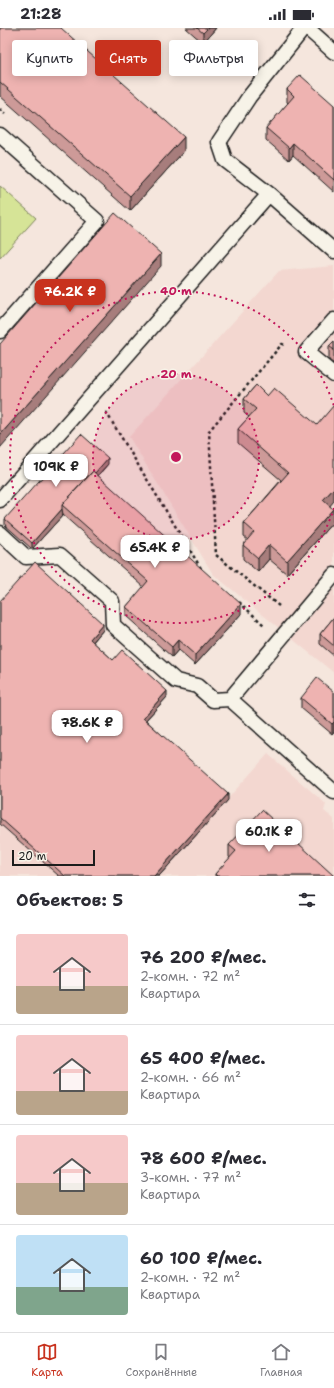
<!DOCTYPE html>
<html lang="ru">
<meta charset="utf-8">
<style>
body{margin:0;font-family:"Shantell Sans",sans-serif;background:#f2f2f3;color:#2b2b33;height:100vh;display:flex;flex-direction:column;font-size:15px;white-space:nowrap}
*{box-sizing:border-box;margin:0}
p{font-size:13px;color:#7c7c81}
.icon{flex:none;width:22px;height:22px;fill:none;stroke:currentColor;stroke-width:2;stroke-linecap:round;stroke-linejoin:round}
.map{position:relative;height:848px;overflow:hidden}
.drawer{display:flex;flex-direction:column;background:#fff;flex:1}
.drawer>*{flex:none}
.guide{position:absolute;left:12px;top:12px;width:310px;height:36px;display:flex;gap:8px}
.scale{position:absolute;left:12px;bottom:10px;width:83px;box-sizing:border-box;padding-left:4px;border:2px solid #1c1c1c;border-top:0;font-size:11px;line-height:14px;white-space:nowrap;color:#1c1c1c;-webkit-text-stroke:3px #f7f3e8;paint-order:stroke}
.price{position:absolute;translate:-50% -34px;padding:0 9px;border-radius:8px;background:#fff;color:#222;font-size:13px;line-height:26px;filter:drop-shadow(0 1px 2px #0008)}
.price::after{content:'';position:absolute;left:50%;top:24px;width:12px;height:9px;margin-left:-6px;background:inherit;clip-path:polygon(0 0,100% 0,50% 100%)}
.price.on{background:#c8321e;color:#fff}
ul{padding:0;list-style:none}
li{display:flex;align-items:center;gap:12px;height:100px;padding:0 16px}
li+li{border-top:1px solid #e1e1e2}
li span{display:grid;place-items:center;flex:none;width:112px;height:80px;border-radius:4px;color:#555}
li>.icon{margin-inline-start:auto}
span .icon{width:48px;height:48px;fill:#fffc;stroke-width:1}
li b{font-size:17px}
h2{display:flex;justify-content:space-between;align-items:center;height:48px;padding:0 16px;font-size:17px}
.chip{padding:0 14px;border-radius:4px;background:#fff;box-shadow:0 2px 10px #0003;font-size:14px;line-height:36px}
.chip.on{background:#c8321e;color:#fff}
.status{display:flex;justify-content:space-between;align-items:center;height:28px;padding:0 20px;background:#fff;direction:ltr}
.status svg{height:11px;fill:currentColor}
.tab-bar{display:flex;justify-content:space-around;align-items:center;height:56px;border-top:1px solid #e1e1e2;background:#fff;font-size:11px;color:#7c7c81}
.tab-bar a{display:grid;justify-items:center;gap:2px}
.tab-bar .on{color:#c8321e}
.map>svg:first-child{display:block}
.built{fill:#f3d7d0}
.green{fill:#d6e497;stroke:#79805a}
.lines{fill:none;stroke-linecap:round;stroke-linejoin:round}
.service-casing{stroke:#1c1c1c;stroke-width:17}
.path{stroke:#1c1c1c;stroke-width:2.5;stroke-dasharray:3 3;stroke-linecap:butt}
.service{stroke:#f7f3e8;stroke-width:14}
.wall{fill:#cd9a98;stroke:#1c1c1c}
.shaded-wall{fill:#a77d7c;stroke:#1c1c1c}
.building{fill:#eeb3b1;stroke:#1c1c1c}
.ring{fill:none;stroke:#c2185b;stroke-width:2;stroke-dasharray:2 4}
.centre{fill:#c2185b;stroke:#f7f3e8;stroke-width:2}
.ring-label{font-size:12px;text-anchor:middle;font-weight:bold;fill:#c2185b;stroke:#f7f3e8;stroke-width:3;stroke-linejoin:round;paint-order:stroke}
</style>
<div class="status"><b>21:28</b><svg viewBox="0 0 49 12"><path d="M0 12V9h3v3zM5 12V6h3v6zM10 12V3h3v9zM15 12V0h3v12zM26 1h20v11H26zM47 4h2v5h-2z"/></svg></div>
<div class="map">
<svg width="334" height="848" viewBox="0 0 334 848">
<rect width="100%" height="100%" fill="#f5e6dd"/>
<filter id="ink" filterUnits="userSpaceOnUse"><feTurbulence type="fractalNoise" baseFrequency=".025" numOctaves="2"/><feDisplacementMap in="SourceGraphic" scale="8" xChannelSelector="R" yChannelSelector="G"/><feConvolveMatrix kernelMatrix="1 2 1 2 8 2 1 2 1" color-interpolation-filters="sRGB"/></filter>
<g filter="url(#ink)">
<path class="built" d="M 334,238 L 334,645 L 213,546 L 129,409 L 279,243 Z
M 268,726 L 326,776 L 324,783 L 334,791 L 334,848 L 158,848 Z
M 0,796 L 59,848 L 0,848 Z"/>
<path class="green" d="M 0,158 L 36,190 L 0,230 Z"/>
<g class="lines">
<g class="service-casing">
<path id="service" d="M 307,0 L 334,24
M 0,107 L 97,193 L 0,303
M 269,166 L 334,223
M 334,292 L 306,324 L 334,347
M 0,472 L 269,166 L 225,132 L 219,114 L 249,69 L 304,0
M 0,505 L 26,529 L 60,527 L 112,573 L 113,597 L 176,653 L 197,658 L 213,672 L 230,671
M 334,547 L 230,671 L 334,764"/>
</g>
<path class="path" d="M 0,81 L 5,86
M 106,384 L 202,542
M 239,574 L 265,598
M 279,578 L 216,527 L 209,403 L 282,316 L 285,317"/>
<use href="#service" class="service"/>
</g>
<path class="wall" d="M 0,0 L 184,123 L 130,183 L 0,68 Z
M 186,0 L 216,0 L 203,15 Z
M 287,61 L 334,77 L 334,164 L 293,127 L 289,132 L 266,112 L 266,100 L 288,75 L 287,74 Z
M 334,313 L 334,336 L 329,332 L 329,318 Z
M 256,357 L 330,478 L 333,494 L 287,546 L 269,531 L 258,544 L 243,531 L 243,517 L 248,512 L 244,509 L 244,495 L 281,452 L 238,415 L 238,401 L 249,389 L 244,385 L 244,371 Z
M 108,436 L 98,448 L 241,586 L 195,637 L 178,622 L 172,629 L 126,588 L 126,579 L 144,559 L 63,487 L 32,521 L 5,497 L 5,491 Z
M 0,573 L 103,602 L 93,614 L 113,632 L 167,669 L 146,692 L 228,772 L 159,848 L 59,848 L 0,796 Z
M 334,589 L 334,628 L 320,616 L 320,606 Z
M 334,664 L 334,704 L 332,706 L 301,680 L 301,670 Z
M 229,817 L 334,848 L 215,848 L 215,846 L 230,830 L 229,829 Z"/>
<path class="shaded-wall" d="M 208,0 L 216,0 L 203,15 L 203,5 Z
M 184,109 L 184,123 L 130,183 L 130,168 Z
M 293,115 L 293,127 L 289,132 L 289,120 Z
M 161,226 L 161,238 L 0,420 L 0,407 Z
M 108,430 L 108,436 L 67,481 L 65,479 Z
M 334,460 L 334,473 L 323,486 L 323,472 Z
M 62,481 L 63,487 L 32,521 L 32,515 Z
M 333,481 L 333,494 L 287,546 L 287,533 Z
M 269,517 L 269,531 L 258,544 L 258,530 Z
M 241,576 L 241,586 L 195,637 L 195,627 Z
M 103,596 L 103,602 L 90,617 L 90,611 Z
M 178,612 L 178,622 L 172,629 L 172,619 Z
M 167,663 L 167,669 L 143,695 L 143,690 Z
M 334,694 L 334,704 L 332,706 L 332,696 Z
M 228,766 L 228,772 L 159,848 L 154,848 Z"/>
<path class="building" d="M 0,0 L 61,0 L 184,109 L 130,168 L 0,54 Z
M 197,0 L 208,0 L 203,5 Z
M 300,47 L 334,77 L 334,152 L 293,115 L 289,120 L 266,100 L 294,68 L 287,61 Z
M 115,185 L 161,226 L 0,407 L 0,316 Z
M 334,313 L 334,322 L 329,318 Z
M 256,357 L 267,368 L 274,360 L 317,397 L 334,377 L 334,460 L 323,472 L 333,481 L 287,533 L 269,517 L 258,530 L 243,517 L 254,504 L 244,495 L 288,445 L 238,401 L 256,381 L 244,371 Z
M 81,406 L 108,430 L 95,445 L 93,443 L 62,477 L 62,481 L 32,515 L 5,491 Z
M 93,443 L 241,576 L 195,627 L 178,612 L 172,619 L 126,579 L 148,553 L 62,477 Z
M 35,534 L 103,596 L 90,611 L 113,632 L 122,622 L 167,663 L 143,690 L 228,766 L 154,848 L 65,848 L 0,790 L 0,573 Z
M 334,589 L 334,618 L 320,606 Z
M 317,650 L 334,664 L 334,694 L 332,696 L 301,670 Z
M 262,782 L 334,848 L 217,848 L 215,846 L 236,823 L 229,817 Z"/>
</g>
<circle cx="176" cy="429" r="83" fill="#c2185b" fill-opacity=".12"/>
<g class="ring">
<circle cx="176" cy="429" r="83"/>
<path d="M334 480A166 166 0 1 1 334 378"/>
</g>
<circle cx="176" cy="429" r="6" class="centre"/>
<g class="ring-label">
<text x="176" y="267">40 m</text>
<text x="176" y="350">20 m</text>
</g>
</svg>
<div class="scale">20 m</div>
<b class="price on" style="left:70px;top:285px">76.2K ₽</b>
<b class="price" style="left:56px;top:460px">109K ₽</b>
<b class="price" style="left:155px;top:541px">65.4K ₽</b>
<b class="price" style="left:87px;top:716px">78.6K ₽</b>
<b class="price" style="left:269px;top:825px">60.1K ₽</b>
<div class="guide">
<a class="chip">Купить</a>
<a class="chip on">Снять</a>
<a class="chip">Фильтры</a>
</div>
</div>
<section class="drawer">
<h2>Объектов: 5<svg class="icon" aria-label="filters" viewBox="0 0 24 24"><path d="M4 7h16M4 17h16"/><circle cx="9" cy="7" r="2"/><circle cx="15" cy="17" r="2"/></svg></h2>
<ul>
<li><span style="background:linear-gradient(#f6c9c9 65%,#b9a48a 0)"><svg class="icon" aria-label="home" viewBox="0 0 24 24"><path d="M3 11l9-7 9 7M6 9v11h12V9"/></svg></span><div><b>76 200 ₽/мес.</b><p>2-комн. · 72 m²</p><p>Квартира</p></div></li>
<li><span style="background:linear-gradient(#f6c9c9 70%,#b9a48a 0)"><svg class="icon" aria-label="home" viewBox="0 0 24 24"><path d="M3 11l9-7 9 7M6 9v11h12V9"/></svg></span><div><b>65 400 ₽/мес.</b><p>2-комн. · 66 m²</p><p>Квартира</p></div></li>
<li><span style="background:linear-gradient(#f6c9c9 60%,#b9a48a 0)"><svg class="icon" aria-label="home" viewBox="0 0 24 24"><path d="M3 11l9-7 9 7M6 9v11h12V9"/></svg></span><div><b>78 600 ₽/мес.</b><p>3-комн. · 77 m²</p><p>Квартира</p></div></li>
<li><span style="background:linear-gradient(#bfe0f5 65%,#7fa58c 0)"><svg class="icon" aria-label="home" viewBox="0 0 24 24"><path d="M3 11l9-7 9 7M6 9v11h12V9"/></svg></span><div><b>60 100 ₽/мес.</b><p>2-комн. · 72 m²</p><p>Квартира</p></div></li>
</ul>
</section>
<nav class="tab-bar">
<a class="on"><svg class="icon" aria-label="map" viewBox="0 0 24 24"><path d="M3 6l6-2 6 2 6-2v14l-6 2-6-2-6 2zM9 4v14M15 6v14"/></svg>Карта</a>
<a><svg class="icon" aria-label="saved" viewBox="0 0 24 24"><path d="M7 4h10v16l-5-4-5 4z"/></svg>Сохранённые</a>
<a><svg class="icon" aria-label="home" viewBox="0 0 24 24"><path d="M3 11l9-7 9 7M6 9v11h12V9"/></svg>Главная</a>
</nav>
